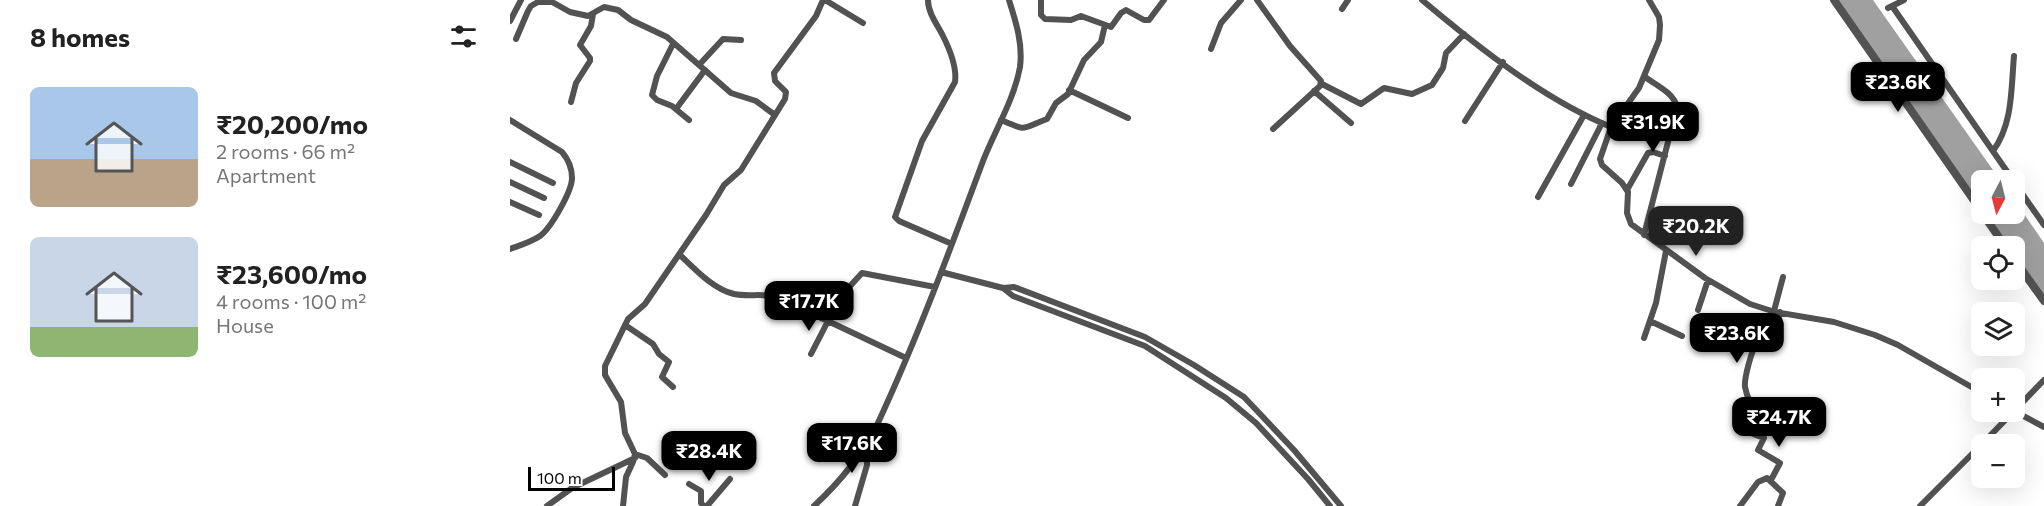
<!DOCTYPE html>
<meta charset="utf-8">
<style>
body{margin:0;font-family:Commissioner,sans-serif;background:#f6f6f6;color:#222;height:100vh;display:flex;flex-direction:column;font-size:22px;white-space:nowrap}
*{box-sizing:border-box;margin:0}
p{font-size:20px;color:#767676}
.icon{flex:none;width:33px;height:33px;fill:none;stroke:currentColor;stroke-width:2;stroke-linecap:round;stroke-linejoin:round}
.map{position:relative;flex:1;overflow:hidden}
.side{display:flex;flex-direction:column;background:#fff;width:510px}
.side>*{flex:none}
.needle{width:39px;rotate:187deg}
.tools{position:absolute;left:1461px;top:170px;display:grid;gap:12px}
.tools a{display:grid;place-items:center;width:54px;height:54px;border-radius:9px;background:#fff;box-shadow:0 6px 24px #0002;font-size:30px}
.scale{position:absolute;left:18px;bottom:15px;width:87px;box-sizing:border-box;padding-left:6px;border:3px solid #000;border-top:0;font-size:16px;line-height:21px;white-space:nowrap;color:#000;-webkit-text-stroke:4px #fff;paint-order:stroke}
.price{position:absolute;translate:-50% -51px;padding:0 14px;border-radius:12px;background:#000;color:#fff;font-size:20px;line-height:39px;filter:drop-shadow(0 2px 3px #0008)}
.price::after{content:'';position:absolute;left:50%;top:36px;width:18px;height:14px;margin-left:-9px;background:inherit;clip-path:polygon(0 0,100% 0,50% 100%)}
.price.selected{background:#222;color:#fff}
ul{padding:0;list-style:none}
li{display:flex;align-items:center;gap:18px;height:150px;padding:0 30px}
li span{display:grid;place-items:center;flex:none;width:168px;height:120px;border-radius:9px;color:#555}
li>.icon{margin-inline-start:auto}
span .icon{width:72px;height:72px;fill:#fffc;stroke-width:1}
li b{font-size:26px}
h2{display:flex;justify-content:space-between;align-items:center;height:72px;padding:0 30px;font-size:26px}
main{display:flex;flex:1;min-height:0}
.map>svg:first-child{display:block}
.water{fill:#a0a0a0}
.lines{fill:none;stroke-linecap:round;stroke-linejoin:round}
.minor{stroke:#525252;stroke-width:6}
.tertiary{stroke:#525252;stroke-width:8}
</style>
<main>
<section class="side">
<h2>8 homes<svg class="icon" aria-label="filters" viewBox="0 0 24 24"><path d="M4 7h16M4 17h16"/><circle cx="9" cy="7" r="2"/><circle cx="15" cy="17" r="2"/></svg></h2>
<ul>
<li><span style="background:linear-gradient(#a9c7e8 60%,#b9a48a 0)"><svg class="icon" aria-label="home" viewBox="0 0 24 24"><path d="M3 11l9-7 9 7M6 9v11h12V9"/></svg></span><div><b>₹20,200/mo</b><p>2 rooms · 66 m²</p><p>Apartment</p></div></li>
<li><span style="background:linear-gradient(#c9d6e8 75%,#8fb573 0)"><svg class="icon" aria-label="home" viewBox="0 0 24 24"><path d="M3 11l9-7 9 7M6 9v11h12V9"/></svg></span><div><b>₹23,600/mo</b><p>4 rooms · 100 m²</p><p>House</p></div></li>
</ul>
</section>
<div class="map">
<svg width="1534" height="506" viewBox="0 0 1534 506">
<rect width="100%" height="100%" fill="#fff"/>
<path class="water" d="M 1322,0 L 1363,0 L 1490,180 L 1472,180 L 1471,212 Z
M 1505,201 L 1534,243 L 1534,301 L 1505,259 L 1504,246 L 1495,246 L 1472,213 L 1504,213 Z"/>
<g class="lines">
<path class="minor" d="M 315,0 L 353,23
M 418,0 C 418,13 427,24 433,36 C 439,48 447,68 445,82 L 412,141 L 385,217 L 389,221 L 442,244
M 531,0 L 531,15 L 535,19 L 561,20 L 571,16 L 601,27 L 611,13 L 616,10 L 634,20 L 639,20 L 654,0
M 747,0 L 780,46 L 811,81 L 810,86 L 763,129
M 912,0 C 968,47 1033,99 1101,127
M 1139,0 L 1149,17 L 1150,25 L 1149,40 L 1129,88 L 1101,127 L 1090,159 L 1092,165 L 1112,183 L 1118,192 L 1117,213 L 1121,224 L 1195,278 L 1240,304 L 1265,312 L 1324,322 L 1365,335 L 1388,345 L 1472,393
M 1382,6 L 1503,180
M 1378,8 L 1394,0
M 832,9 L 838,0
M 0,21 L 11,0
M 6,39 L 18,11 L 21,6 L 28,2 L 42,2 L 60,12 L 78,16 L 94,7 L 108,10 L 121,20 L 157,37 L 221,93 L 246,101 L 265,115
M 163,44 L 147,76 L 142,95 L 147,100 L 162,106 L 179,120
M 701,49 L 711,23 L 731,0
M 189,65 L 213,39 L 231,40
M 812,84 L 851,104 L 874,88 L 902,94 L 922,85 L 933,68 L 936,53 L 954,34
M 559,90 L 618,118
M 804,91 L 841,123
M 61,102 L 66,83 L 80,61 L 80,58 L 70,45 L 81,26 L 83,14
M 166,109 L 195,70
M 0,120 L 52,152 C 58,159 62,168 62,178 C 62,191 41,228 30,236 C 21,242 11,245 0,249
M 491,120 C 519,132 510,129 537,119 L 546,103 L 558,94 L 574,60 L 591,42 L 595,25
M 955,121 L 993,62
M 1483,151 C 1503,124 1501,89 1504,56
M 0,162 L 43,183
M 0,182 L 34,198
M 1504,182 L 1534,225
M 1061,184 L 1092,123
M 1117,190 L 1138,153 L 1143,152 L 1155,156
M 1028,197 L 1074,115
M 0,202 L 29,215
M 1134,235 L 1167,107 C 1164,93 1146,85 1135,77
M 170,255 C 185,269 203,289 224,294 C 238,297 253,293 267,297 L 396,358
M 431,272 L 493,288 L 504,287 L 635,337 L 684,365 L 734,397 L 784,450 L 831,506
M 493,288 L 503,296 L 635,346 L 716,398 L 746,423 L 798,479 L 820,506
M 1188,310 L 1198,280
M 1264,311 L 1273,277
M 311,318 L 352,273 L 425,287
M 1140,321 L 1172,336
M 115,325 L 143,344 L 149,354 L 159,362 L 152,377 L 163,387
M 1134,338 L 1146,303 L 1156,251
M 301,354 L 318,321
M 1504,411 L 1534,427
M 1472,444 L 1534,380
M 125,454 L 137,458 L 155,475
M 1261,480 L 1270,463 L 1248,450 L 1254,438 L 1238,432 C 1251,402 1239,411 1235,387 C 1234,378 1242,348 1248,341 C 1251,337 1259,336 1265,333 L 1270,312
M 179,484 L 191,491 L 191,503 L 194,506
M 37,506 L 62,488 L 125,458
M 113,506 L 116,477 L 123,462 L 125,454 L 115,433 L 111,402 L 95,375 L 95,366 L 118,319 L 135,304 L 196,215 L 214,185 L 231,170 L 275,99 L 276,92 L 265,81 L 264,73 L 306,16 L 313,0
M 197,506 L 220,479
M 304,506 C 330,482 351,456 367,425 C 407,339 440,250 473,161 C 485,130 504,100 510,67 C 513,44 506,22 499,0
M 345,506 L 357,465 L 357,444
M 1230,506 L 1248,482 L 1257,478 L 1273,493 L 1268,506
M 1410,506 L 1472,444"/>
<path class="tertiary" d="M 1324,0 L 1472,212
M 1472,213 L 1495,246
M 1504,259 L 1534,301"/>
</g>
</svg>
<div class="tools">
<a><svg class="needle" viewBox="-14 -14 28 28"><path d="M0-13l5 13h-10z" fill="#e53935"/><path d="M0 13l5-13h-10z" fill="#767676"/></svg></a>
<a><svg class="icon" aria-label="locate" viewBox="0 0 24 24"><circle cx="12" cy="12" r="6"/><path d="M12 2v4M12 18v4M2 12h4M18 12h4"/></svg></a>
<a><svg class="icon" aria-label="layers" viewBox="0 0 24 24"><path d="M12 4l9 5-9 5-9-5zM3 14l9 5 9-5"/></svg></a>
<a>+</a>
<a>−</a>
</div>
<div class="scale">100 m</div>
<b class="price" style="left:1388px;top:113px">₹23.6K</b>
<b class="price" style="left:1143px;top:153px">₹31.9K</b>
<b class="price selected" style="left:1186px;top:257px">₹20.2K</b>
<b class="price" style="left:299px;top:332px">₹17.7K</b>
<b class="price" style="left:1227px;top:364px">₹23.6K</b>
<b class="price" style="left:1269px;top:448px">₹24.7K</b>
<b class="price" style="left:342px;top:474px">₹17.6K</b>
<b class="price" style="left:199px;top:482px">₹28.4K</b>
</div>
</main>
